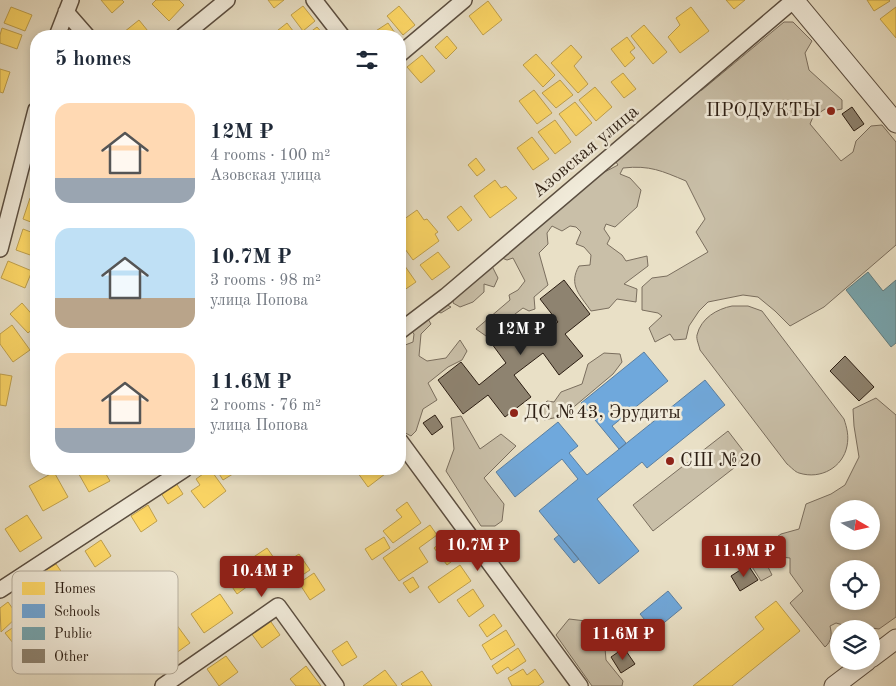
<!DOCTYPE html>
<meta charset="utf-8">
<style>
body{margin:0;font-family:"Old Standard TT",serif;background:#f2f2f3;color:#1f2937;height:100vh;display:flex;flex-direction:column;font-size:19px;white-space:nowrap}
*{box-sizing:border-box;margin:0}
p{font-size:16px;color:#747a83}
.icon{flex:none;width:28px;height:28px;fill:none;stroke:currentColor;stroke-width:2;stroke-linecap:round;stroke-linejoin:round}
.map{position:relative;flex:1;overflow:hidden}
.panel{position:absolute;left:30px;top:30px;width:376px;height:445px;display:flex;flex-direction:column;background:#fff;border-radius:20px;box-shadow:0 2px 8px #0003}
.panel>*{flex:none}
.needle{width:32px;rotate:99deg}
.controls{position:absolute;left:830px;top:500px;display:grid;gap:10px}
.controls a{display:grid;place-items:center;width:50px;height:50px;border-radius:50%;background:#fff;box-shadow:0 2px 8px #0003;font-size:25px}
.price{position:absolute;translate:-50% -42px;padding:0 11px;border-radius:5px;background:#8f2418;color:#fff;font-size:16px;line-height:32px;filter:drop-shadow(0 1px 2px #0008)}
.price::after{content:'';position:absolute;left:50%;top:30px;width:15px;height:11px;margin-left:-8px;background:inherit;clip-path:polygon(0 0,100% 0,50% 100%)}
.price.on{background:#222;color:#fff}
ul{padding:0;list-style:none}
li{display:flex;align-items:center;gap:15px;height:125px;padding:0 25px}
li span{display:grid;place-items:center;flex:none;width:140px;height:100px;border-radius:15px;color:#555}
li>.icon{margin-inline-start:auto}
span .icon{width:60px;height:60px;fill:#fffc;stroke-width:1}
li b{font-size:21px}
h2{display:flex;justify-content:space-between;align-items:center;height:60px;padding:0 25px;font-size:21px}
.map>svg:first-child{display:block}
.green{fill:#c9bfa8;stroke:#7a6e5e;fill-rule:evenodd}
.homes{fill:#ffd966;stroke:#c0a14d}
.schools{fill:#6fa8dc;stroke:#5b7fa0}
.public{fill:#76a5af;stroke:#607c80}
.building{fill:#8e8370;stroke:#2c1e13}
.lines{fill:none;stroke-linecap:round;stroke-linejoin:round}
.minor-casing{stroke:#5b4e40;stroke-width:18}
.tertiary-casing{stroke:#5b4e40;stroke-width:21}
.minor{stroke:#f1ebda;stroke-width:15}
.tertiary{stroke:#f1ebda;stroke-width:19}
.poi-dot{fill:#8f2418;stroke:#f1ebda;stroke-width:2}
.labels{text-anchor:middle;dominant-baseline:central;stroke-width:5;stroke-linejoin:round;paint-order:stroke}
.poi-label{font-size:19px;fill:#2c1e13;stroke:#f1ebda;text-anchor:start}
.street-label{font-size:19px;fill:#2c1e13;stroke:#f1ebda}
.key{fill:#f1ebda;stroke:#b6ae9e;stroke-width:1}
.key-label{font-size:14px;fill:#2c1e13}
</style>
<div class="map">
<svg width="896" height="686" viewBox="0 0 896 686">
<rect width="100%" height="100%" fill="#e9e0c6"/>
<filter id="stains"><feTurbulence type="fractalNoise" baseFrequency=".004" numOctaves="4"/><feColorMatrix values="0 0 0 0 .2 0 0 0 0 .09 0 0 0 0 .02 0 0 0 .5 -.17"/></filter>
<radialGradient id="worn" r=".72"><stop offset=".6" stop-color="#630" stop-opacity="0"/><stop offset="1" stop-color="#630" stop-opacity=".3"/></radialGradient>
<path class="green" d="M 784,22 L 793,22 L 812,41 L 805,53 L 809,70 L 842,100 L 842,109 L 831,111 L 825,109 L 813,117 L 810,124 L 841,161 L 853,152 L 856,141 L 871,126 L 882,125 L 896,142 L 896,245 L 824,307 L 790,326 L 775,311 L 758,297 L 743,295 L 708,302 L 699,311 L 689,326 L 686,339 L 674,340 L 670,334 L 655,342 L 649,328 L 662,316 L 658,313 L 642,310 L 642,287 L 652,278 L 667,276 L 708,252 L 696,232 L 705,219 L 686,181 C 662,171 650,165 623,168 L 620,174 L 630,178 L 641,190 L 637,207 L 615,227 L 606,224 L 604,229 L 610,238 L 607,244 L 622,255 L 626,261 L 647,256 L 648,266 L 624,284 L 637,289 L 636,302 L 617,299 L 609,308 L 591,311 C 580,295 568,285 579,266 L 590,265 L 591,255 L 584,247 L 576,244 L 581,232 L 576,227 L 570,226 L 562,231 L 552,226 L 547,233 L 548,244 L 539,253 L 548,285 L 534,297 L 535,309 L 529,311 L 523,308 L 486,336 L 476,329 L 510,300 L 509,295 L 518,290 L 525,281 L 513,258 L 507,260 L 502,258 L 578,186 L 618,165 L 612,156 L 685,96 L 702,90 Z
M 492,266 L 498,278 L 494,287 L 484,284 L 484,292 L 473,302 L 460,307 L 453,303 L 455,292 Z
M 433,297 L 451,307 L 441,313 L 429,308 L 424,312 L 431,324 L 421,334 L 419,356 L 427,361 L 446,358 L 460,340 L 467,351 L 462,360 L 448,367 L 428,383 L 437,400 L 423,409 L 416,431 L 411,436 L 400,430 L 400,347 L 413,342 L 414,334 L 404,322 Z
M 732,306 L 748,306 L 762,311 L 844,419 C 847,428 849,436 847,446 C 843,467 821,480 799,473 C 795,472 791,467 787,464 L 700,350 C 699,345 696,339 697,335 C 701,318 717,309 732,306 Z
M 604,353 L 620,354 L 622,362 L 613,374 L 563,416 L 544,420 L 537,412 L 547,401 L 554,402 L 561,392 L 582,384 L 588,364 Z
M 876,398 L 896,415 L 896,617 L 879,629 L 865,627 L 861,629 L 843,629 L 843,625 L 836,623 L 830,626 C 832,634 832,641 825,647 L 790,603 L 803,591 L 790,573 L 790,558 L 781,557 L 768,567 L 772,575 L 761,581 L 749,562 L 756,542 L 770,542 L 781,534 L 799,529 L 806,504 L 831,494 L 845,485 L 859,457 L 854,426 L 853,409 ZM 839,509 L 871,509 L 871,541 L 839,541 ZM 839,569 L 871,569 L 871,601 L 839,601 Z
M 461,416 L 480,449 L 501,434 L 516,446 L 484,478 L 504,504 L 502,521 L 495,526 L 481,526 L 446,471 L 454,449 L 451,418 Z
M 728,431 L 748,457 L 653,531 L 633,505 Z
M 569,619 L 586,621 L 605,648 L 606,660 L 623,681 L 622,686 L 592,686 L 556,635 Z"/>
<path class="homes" d="M 101,0 L 122,0 L 124,2 L 112,13 Z
M 156,0 L 179,0 L 184,5 L 169,21 L 152,4 Z
M 268,0 L 284,0 L 274,8 Z
M 726,0 L 745,0 L 734,9 Z
M 867,0 L 889,0 L 890,1 L 874,11 Z
M 488,1 L 502,20 L 483,35 L 469,16 Z
M 303,6 L 315,21 L 303,31 L 291,15 Z
M 399,6 L 415,25 L 403,35 L 387,16 Z
M 11,7 L 32,15 L 25,31 L 4,23 Z
M 691,7 L 709,31 L 680,53 L 668,37 L 680,25 L 676,18 Z
M 896,7 L 896,38 L 880,19 Z
M 139,20 L 152,36 L 127,36 L 124,32 Z
M 287,23 L 297,36 L 274,36 L 273,34 Z
M 388,23 L 397,36 L 368,36 Z
M 644,25 L 667,52 L 653,64 L 631,36 Z
M 317,27 L 325,36 L 305,36 Z
M 2,28 L 22,35 L 17,49 L 0,43 L 0,35 Z
M 447,36 L 457,48 L 446,59 L 435,47 Z
M 627,37 L 635,48 L 630,52 L 635,58 L 625,67 L 611,49 Z
M 571,45 L 582,57 L 574,66 L 588,84 L 578,93 L 551,63 Z
M 536,54 L 555,75 L 543,87 L 523,65 Z
M 422,55 L 435,71 L 421,83 L 407,67 Z
M 0,69 L 10,72 L 3,93 L 0,92 Z
M 623,73 L 636,89 L 624,98 L 611,82 Z
M 560,80 L 573,95 L 556,108 L 542,93 Z
M 595,87 L 612,107 L 596,121 L 579,100 Z
M 534,90 L 552,113 L 537,124 L 519,101 Z
M 575,102 L 592,123 L 576,136 L 559,114 Z
M 555,120 L 571,142 L 555,154 L 538,132 Z
M 532,137 L 549,159 L 533,170 L 517,148 Z
M 476,158 L 485,170 L 477,176 L 468,165 Z
M 495,180 L 501,188 L 506,186 L 517,198 L 490,218 L 474,196 Z
M 30,198 L 36,200 L 36,224 L 23,219 Z
M 461,206 L 472,220 L 458,231 L 447,217 Z
M 417,210 L 424,220 L 427,219 L 438,232 L 435,234 L 439,241 L 413,260 L 400,242 L 400,222 Z
M 23,229 L 36,234 L 36,246 L 33,256 L 16,250 Z
M 438,252 L 450,267 L 432,280 L 420,265 Z
M 400,259 L 416,282 L 400,293 Z
M 8,261 L 32,271 L 25,288 L 1,278 Z
M 22,303 L 36,319 L 36,326 L 28,333 L 10,314 Z
M 12,325 L 30,350 L 13,362 L 0,344 L 0,334 Z
M 0,374 L 12,376 L 6,406 L 0,405 Z
M 76,469 L 103,469 L 110,481 L 89,492 Z
M 210,469 L 226,491 L 204,508 L 191,491 L 200,485 L 196,479 Z
M 216,469 L 241,469 L 223,480 Z
M 355,469 L 381,469 L 385,474 L 368,487 Z
M 54,472 L 68,497 L 43,511 L 29,486 Z
M 176,483 L 183,494 L 168,504 L 161,493 Z
M 407,502 L 421,523 L 393,543 L 383,531 L 402,517 L 396,510 Z
M 148,505 L 157,521 L 141,532 L 131,516 Z
M 27,515 L 42,538 L 20,552 L 5,529 Z
M 430,525 L 437,535 L 419,548 L 428,562 L 399,581 L 383,558 Z
M 384,537 L 390,548 L 372,560 L 365,549 Z
M 446,538 L 460,555 L 447,565 L 434,548 Z
M 101,540 L 111,556 L 95,567 L 85,551 Z
M 267,548 L 274,558 L 270,561 L 273,565 L 263,573 L 252,558 Z
M 299,554 L 310,570 L 295,580 L 286,567 L 290,565 L 288,561 Z
M 235,557 L 242,567 L 248,563 L 259,578 L 237,594 L 226,578 L 231,574 L 224,564 Z
M 56,564 L 65,577 L 43,591 L 34,577 Z
M 460,565 L 471,581 L 439,603 L 428,587 Z
M 314,573 L 325,590 L 310,600 L 299,583 Z
M 413,577 L 419,587 L 410,593 L 403,583 Z
M 473,589 L 484,606 L 469,617 L 457,600 Z
M 220,594 L 233,613 L 204,633 L 191,614 Z
M 776,601 L 800,631 L 732,686 L 693,686 L 764,629 L 755,617 Z
M 8,602 L 18,616 L 1,632 L 0,608 Z
M 494,614 L 502,626 L 487,637 L 479,625 Z
M 20,619 L 29,630 L 13,643 L 5,633 L 15,626 L 13,624 Z
M 269,619 L 280,635 L 262,648 L 251,633 Z
M 176,624 L 190,643 L 161,664 L 147,645 Z
M 506,630 L 515,645 L 491,660 L 482,645 Z
M 347,641 L 357,657 L 342,666 L 332,651 Z
M 518,648 L 526,661 L 511,671 L 508,667 L 497,674 L 492,666 Z
M 226,656 L 238,672 L 219,686 L 207,669 Z
M 306,666 L 321,686 L 296,686 L 290,679 Z
M 523,669 L 527,675 L 535,669 L 544,682 L 538,686 L 512,686 L 508,678 Z
M 385,670 L 397,686 L 363,686 Z
M 422,671 L 432,686 L 403,686 L 401,684 Z"/>
<path class="schools" d="M 644,352 L 668,381 L 612,426 L 626,443 L 619,449 L 581,403 Z
M 705,380 L 725,405 L 647,468 L 642,462 L 597,499 L 639,551 L 599,584 L 539,511 L 578,479 L 562,459 L 515,497 L 496,472 L 558,422 L 578,446 L 569,453 L 587,475 Z
M 559,535 L 579,559 L 574,563 L 554,539 Z
M 668,591 L 682,608 L 654,631 L 640,614 Z"/>
<path class="public" d="M 868,272 L 883,291 L 896,280 L 896,343 L 891,347 L 846,290 Z"/>
<path class="building" d="M 852,107 L 864,124 L 854,131 L 842,114 Z
M 564,280 L 590,314 L 565,334 L 583,356 L 559,375 L 543,353 L 514,375 L 531,397 L 505,417 L 488,395 L 463,414 L 438,380 L 461,362 L 479,385 L 506,363 L 489,340 L 513,321 L 530,343 L 558,322 L 540,299 Z
M 845,356 L 874,387 L 859,401 L 830,371 Z
M 435,415 L 443,427 L 432,435 L 423,423 Z
M 748,565 L 758,580 L 740,591 L 731,576 Z
M 624,648 L 635,664 L 621,673 L 611,657 Z"/>
<g class="lines">
<g class="minor-casing">
<path id="minor" d="M 314,0 L 342,36
M 66,12 L 87,36
M 57,36 L 71,0
M 183,36 L 227,0
M 400,54 L 464,0
M 0,249 L 36,110
M 400,331 L 446,296 L 794,0
M 400,441 L 580,686
M 0,590 L 185,469
M 163,686 L 278,606 L 336,686"/>
</g>
<g class="tertiary-casing">
<path id="tertiary" d="M 794,0 L 896,123
M 871,658 L 896,639
M 834,686 L 867,661"/>
</g>
<use href="#minor" class="minor"/>
<use href="#tertiary" class="tertiary"/>
</g>
<g class="poi-dot">
<circle cx="831" cy="111" r="5"/>
<circle cx="514" cy="413" r="5"/>
<circle cx="670" cy="461" r="5"/>
</g>
<g class="labels">
<g class="poi-label">
<text x="821" y="111" text-anchor="end">ПРОДУКТЫ</text>
<text x="524" y="413">ДС №43, Эрудиты</text>
<text x="680" y="461">СШ №20</text>
</g>
<g class="street-label">
<text transform="translate(586 152) rotate(-40)">Азовская улица</text>
</g>
</g>
<rect x="12" y="571" width="166" height="103" rx="8" class="key"/>
<rect x="22" y="582" width="23" height="13" fill="#ffd966"/>
<rect x="22" y="604" width="23" height="14" fill="#6fa8dc"/>
<rect x="22" y="627" width="23" height="13" fill="#76a5af"/>
<rect x="22" y="649" width="23" height="14" fill="#8e8370"/>
<g class="key-label">
<text x="54" y="593">Homes</text>
<text x="54" y="616">Schools</text>
<text x="54" y="638">Public</text>
<text x="54" y="661">Other</text>
</g>
<rect width="100%" height="100%" filter="url(#stains)"/>
<rect width="100%" height="100%" fill="url(#worn)"/>
</svg>
<div class="controls">
<a><svg class="needle" viewBox="-14 -14 28 28"><path d="M0-13l5 13h-10z" fill="#e53935"/><path d="M0 13l5-13h-10z" fill="#747a83"/></svg></a>
<a><svg class="icon" aria-label="locate" viewBox="0 0 24 24"><circle cx="12" cy="12" r="6"/><path d="M12 2v4M12 18v4M2 12h4M18 12h4"/></svg></a>
<a><svg class="icon" aria-label="layers" viewBox="0 0 24 24"><path d="M12 4l9 5-9 5-9-5zM3 14l9 5 9-5"/></svg></a>
</div>
<b class="price on" style="left:521px;top:356px">12M ₽</b>
<b class="price" style="left:478px;top:572px">10.7M ₽</b>
<b class="price" style="left:744px;top:578px">11.9M ₽</b>
<b class="price" style="left:262px;top:598px">10.4M ₽</b>
<b class="price" style="left:623px;top:661px">11.6M ₽</b>
<section class="panel">
<h2>5 homes<svg class="icon" aria-label="filters" viewBox="0 0 24 24"><path d="M4 7h16M4 17h16"/><circle cx="9" cy="7" r="2"/><circle cx="15" cy="17" r="2"/></svg></h2>
<ul>
<li><span style="background:linear-gradient(#ffd9b3 75%,#9aa5b1 0)"><svg class="icon" aria-label="home" viewBox="0 0 24 24"><path d="M3 11l9-7 9 7M6 9v11h12V9"/></svg></span><div><b>12M ₽</b><p>4 rooms · 100 m²</p><p>Азовская улица</p></div></li>
<li><span style="background:linear-gradient(#bfe0f5 70%,#b9a48a 0)"><svg class="icon" aria-label="home" viewBox="0 0 24 24"><path d="M3 11l9-7 9 7M6 9v11h12V9"/></svg></span><div><b>10.7M ₽</b><p>3 rooms · 98 m²</p><p>улица Попова</p></div></li>
<li><span style="background:linear-gradient(#ffd9b3 75%,#9aa5b1 0)"><svg class="icon" aria-label="home" viewBox="0 0 24 24"><path d="M3 11l9-7 9 7M6 9v11h12V9"/></svg></span><div><b>11.6M ₽</b><p>2 rooms · 76 m²</p><p>улица Попова</p></div></li>
</ul>
</section>
</div>
